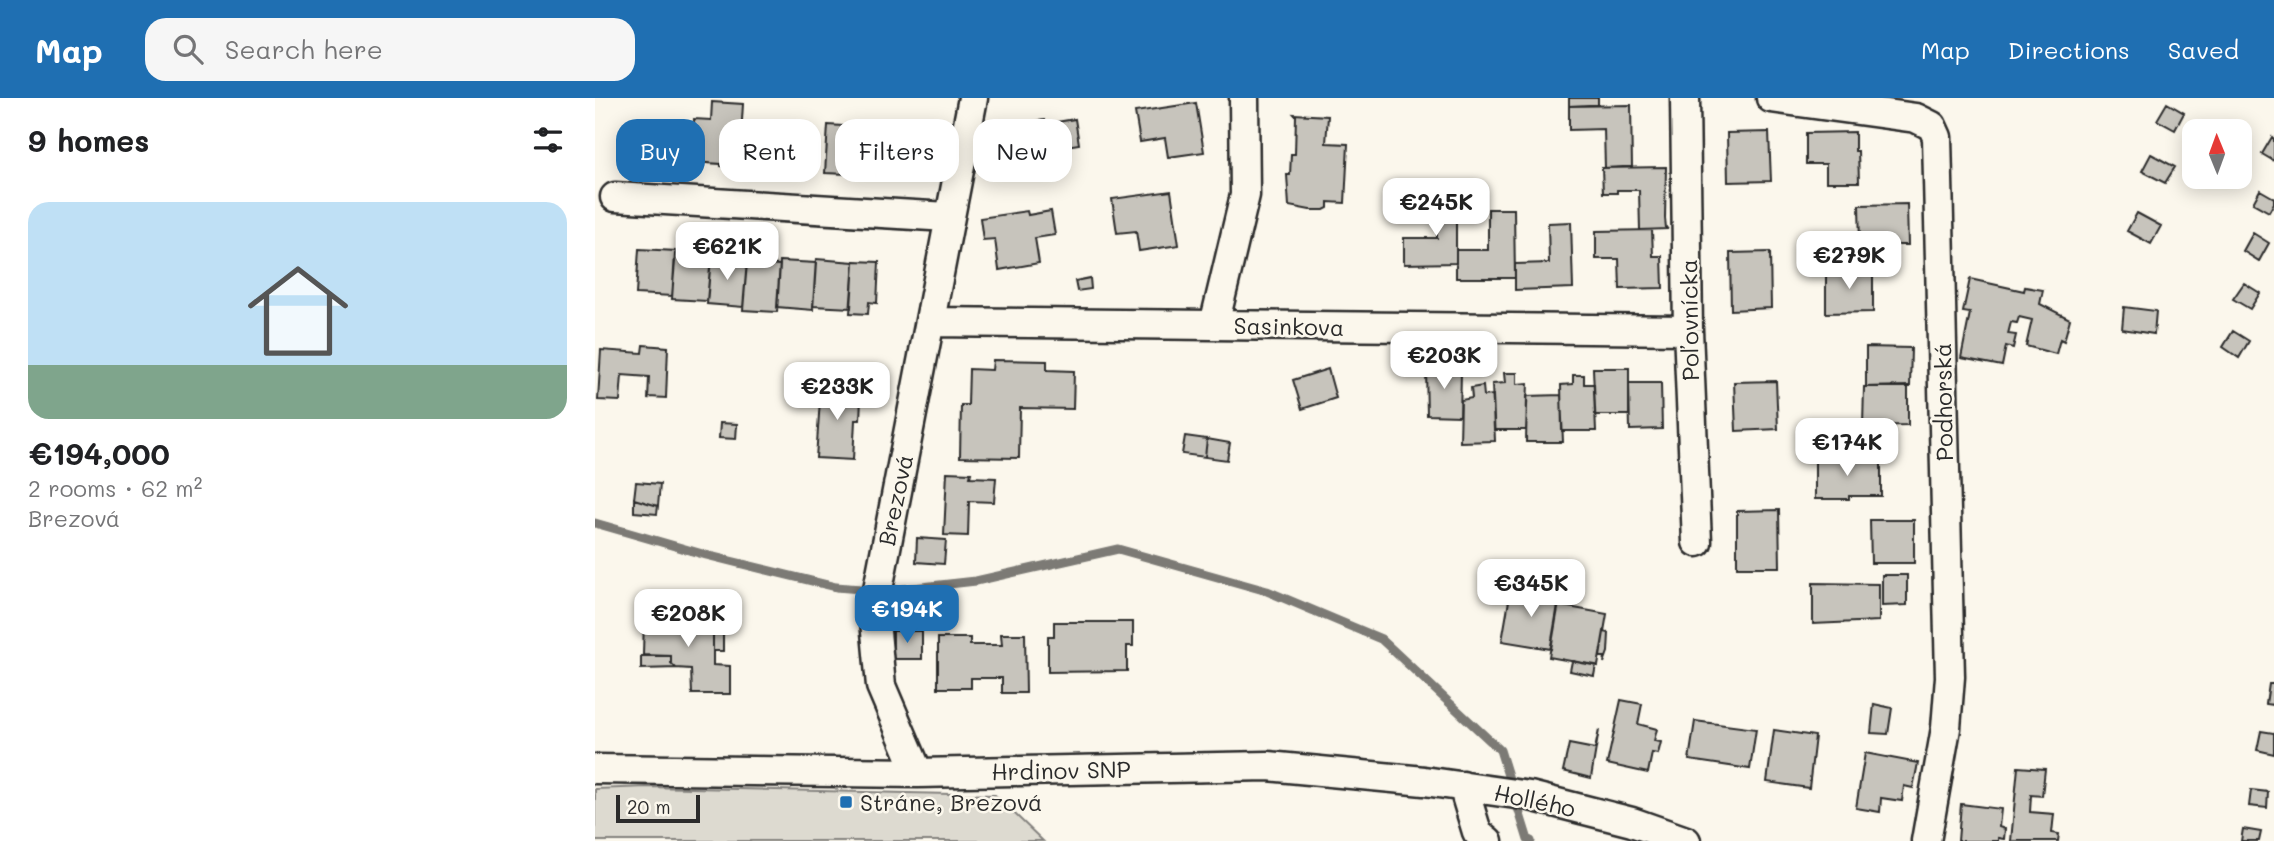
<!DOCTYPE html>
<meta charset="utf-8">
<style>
body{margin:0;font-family:Mali,sans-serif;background:#f6f6f6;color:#202124;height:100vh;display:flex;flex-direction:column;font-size:26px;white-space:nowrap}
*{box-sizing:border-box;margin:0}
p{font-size:23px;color:#757577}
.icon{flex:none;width:38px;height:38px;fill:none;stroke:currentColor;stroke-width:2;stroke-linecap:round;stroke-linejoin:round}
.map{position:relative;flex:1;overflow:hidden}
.side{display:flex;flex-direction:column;background:#fff;width:595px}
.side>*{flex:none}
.hud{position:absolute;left:21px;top:21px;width:665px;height:63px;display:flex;gap:14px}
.needle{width:46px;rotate:359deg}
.fabs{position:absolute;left:1587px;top:21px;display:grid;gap:14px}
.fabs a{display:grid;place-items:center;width:70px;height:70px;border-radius:14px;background:#fff;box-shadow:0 4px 18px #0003;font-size:35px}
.scale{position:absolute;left:21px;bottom:18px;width:84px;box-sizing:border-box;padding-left:7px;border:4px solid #2b2b2b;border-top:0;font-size:19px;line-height:24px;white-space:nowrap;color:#2b2b2b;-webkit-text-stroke:5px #fbf7ec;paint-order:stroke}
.price{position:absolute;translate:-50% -60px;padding:0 16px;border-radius:14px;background:#fff;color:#222;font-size:23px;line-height:46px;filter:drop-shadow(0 2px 4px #0008)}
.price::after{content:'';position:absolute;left:50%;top:42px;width:21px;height:16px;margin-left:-10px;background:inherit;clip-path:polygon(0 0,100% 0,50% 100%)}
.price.active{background:#1f6fb2;color:#fff}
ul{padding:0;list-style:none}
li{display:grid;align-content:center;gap:14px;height:371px;padding:0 28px}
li+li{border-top:2px solid #e0e0e0}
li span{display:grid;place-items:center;height:217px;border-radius:21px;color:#555}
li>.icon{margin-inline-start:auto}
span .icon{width:126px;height:126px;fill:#fffc;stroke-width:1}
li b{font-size:30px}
h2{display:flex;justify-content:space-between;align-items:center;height:84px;padding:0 28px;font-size:30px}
.chip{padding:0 24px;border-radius:21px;background:#fff;box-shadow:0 4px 18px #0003;font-size:24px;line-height:63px}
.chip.active{background:#1f6fb2;color:#fff}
header{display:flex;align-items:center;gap:42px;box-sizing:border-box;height:98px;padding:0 35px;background:#1f6fb2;color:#fff}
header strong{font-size:33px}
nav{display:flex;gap:38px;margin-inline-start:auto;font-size:24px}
.search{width:490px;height:63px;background:#f6f6f6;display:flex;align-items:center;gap:18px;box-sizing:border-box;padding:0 24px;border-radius:21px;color:#757577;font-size:26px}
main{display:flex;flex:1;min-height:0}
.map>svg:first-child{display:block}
.green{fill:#dddad0;stroke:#84827e;stroke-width:2}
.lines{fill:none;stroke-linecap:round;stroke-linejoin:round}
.stream{stroke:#7b7a75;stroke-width:9}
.building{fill:#c7c4bc;stroke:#2b2b2b;stroke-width:2}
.street-casing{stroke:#2b2b2b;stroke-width:33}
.street{stroke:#fbf7ec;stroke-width:28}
.poi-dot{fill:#1f6fb2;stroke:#fbf7ec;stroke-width:2.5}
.labels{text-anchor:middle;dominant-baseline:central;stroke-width:5;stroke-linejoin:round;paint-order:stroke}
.street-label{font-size:23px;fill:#2b2b2b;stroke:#fbf7ec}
.poi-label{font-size:23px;fill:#2b2b2b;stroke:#fbf7ec;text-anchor:start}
</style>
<header>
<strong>Map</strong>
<div class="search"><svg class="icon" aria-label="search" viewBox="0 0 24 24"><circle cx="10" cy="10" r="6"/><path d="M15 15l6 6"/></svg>Search here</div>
<nav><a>Map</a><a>Directions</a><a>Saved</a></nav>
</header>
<main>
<section class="side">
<h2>9 homes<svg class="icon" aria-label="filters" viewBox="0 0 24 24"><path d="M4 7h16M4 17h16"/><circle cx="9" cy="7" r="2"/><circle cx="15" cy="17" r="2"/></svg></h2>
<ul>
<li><span style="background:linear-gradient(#bfe0f5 75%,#7fa58c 0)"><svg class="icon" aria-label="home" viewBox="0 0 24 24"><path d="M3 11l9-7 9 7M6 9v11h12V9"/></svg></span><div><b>€194,000</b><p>2 rooms · 62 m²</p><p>Brezová</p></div></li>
</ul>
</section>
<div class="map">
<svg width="1679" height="743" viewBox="0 0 1679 743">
<rect width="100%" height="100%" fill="#fbf7ec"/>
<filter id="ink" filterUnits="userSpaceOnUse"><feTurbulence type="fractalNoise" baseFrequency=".0143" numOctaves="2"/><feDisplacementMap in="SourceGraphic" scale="14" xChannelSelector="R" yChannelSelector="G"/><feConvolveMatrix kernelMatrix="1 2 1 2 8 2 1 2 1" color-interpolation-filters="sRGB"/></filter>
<g filter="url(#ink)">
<path class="green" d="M 52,689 L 400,697 L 448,743 L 0,743 L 0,691 Z"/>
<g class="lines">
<path class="stream" d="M 0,425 L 111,457 L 241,489 L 291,493 L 381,483 L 523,451 L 672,493 L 786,541 L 905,652 L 933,742 L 936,743"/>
</g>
<path class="building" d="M 974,0 L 1003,0 L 1003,7 L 974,8 Z
M 117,4 L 148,6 L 144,70 L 126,68 L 126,66 L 97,64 L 99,21 L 116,22 Z
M 601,5 L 609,54 L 573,59 L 570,40 L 545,44 L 540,14 Z
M 1572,5 L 1589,15 L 1580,32 L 1562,22 Z
M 1036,7 L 1037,69 L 1010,70 L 1009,31 L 974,32 L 974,8 Z
M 699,16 L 733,18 L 731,45 L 753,46 L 750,105 L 733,104 L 733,110 L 729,112 L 715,112 L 694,108 L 692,77 L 695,77 L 696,56 L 700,56 L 701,18 Z
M 480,21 L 484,46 L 458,50 L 461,72 L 425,77 L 421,47 L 409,50 L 407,33 L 433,28 L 433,24 L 450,22 L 450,26 Z
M 233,27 L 277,30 L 274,77 L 230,75 Z
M 1174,34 L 1176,83 L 1133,84 L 1132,35 Z
M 1260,34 L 1260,53 L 1263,53 L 1264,84 L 1231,84 L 1231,66 L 1211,66 L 1211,35 Z
M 1677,39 L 1679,41 L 1679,63 L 1667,56 Z
M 1556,56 L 1580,69 L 1570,85 L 1547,73 Z
M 1071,69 L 1070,120 L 1071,130 L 1073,131 L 1045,132 L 1044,92 L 1022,92 L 1022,95 L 1008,95 L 1007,70 Z
M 1665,92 L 1679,100 L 1679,105 L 1674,114 L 1658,105 Z
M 576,93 L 584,147 L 544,153 L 541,133 L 522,135 L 517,101 Z
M 861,98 L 861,165 L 809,166 L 809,140 L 842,140 L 842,99 Z
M 1312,106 L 1313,147 L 1265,147 L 1264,107 Z
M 893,111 L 919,111 L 920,180 L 861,180 L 861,152 L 893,152 Z
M 432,113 L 433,117 L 456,113 L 460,137 L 440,140 L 444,165 L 404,172 L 400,141 L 388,142 L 385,120 Z
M 1542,115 L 1566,128 L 1556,146 L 1532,133 Z
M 976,124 L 978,190 L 920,192 L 920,166 L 954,165 L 953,125 Z
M 1057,132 L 1058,158 L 1067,158 L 1068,190 L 1025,191 L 1024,161 L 1001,161 L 1001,133 Z
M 1658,135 L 1674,145 L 1664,163 L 1648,153 Z
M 44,151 L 81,153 L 77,198 L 41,196 Z
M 1175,154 L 1176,210 L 1136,212 L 1135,155 Z
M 80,156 L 116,158 L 112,203 L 77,201 Z
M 116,160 L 152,163 L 148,209 L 112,206 Z
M 221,161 L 259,164 L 256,210 L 218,208 Z
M 185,163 L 221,165 L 218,212 L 182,209 Z
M 259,163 L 284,164 L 282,205 L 274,204 L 273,216 L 255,215 Z
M 152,165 L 185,167 L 182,214 L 148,212 Z
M 1231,172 L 1278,172 L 1278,214 L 1231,215 Z
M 495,180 L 496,191 L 482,193 L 480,183 Z
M 1375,181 L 1429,193 L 1430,189 L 1448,192 L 1445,206 L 1475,221 L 1469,243 L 1465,241 L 1461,256 L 1431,248 L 1437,222 L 1424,219 L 1422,225 L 1416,224 L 1413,236 L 1421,237 L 1418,250 L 1411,248 L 1407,268 L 1366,260 L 1375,215 L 1368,214 Z
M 1649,185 L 1665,195 L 1655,211 L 1638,201 Z
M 1529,209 L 1561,213 L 1559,236 L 1527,231 Z
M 1638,233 L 1654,243 L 1644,260 L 1628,249 Z
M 48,247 L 73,249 L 71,300 L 54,299 L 53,302 L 54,279 L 27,277 L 25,303 L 3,302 L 6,252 L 47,255 Z
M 1271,249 L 1316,250 L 1315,289 L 1271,289 Z
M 398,262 L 452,263 L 452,272 L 479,273 L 478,311 L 425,310 L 424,360 L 365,359 L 366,307 L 373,307 L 374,271 L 397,272 Z
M 843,262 L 855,262 L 855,271 L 866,274 L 865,318 L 832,317 L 831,271 L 843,272 Z
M 998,270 L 1034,270 L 1034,317 L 1000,317 Z
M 733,271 L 741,300 L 707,311 L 698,282 Z
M 909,275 L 922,275 L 922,286 L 933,285 L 931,332 L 899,332 L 897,286 L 910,285 Z
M 978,277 L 989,277 L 989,286 L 999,286 L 1001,333 L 967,333 L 966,287 L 978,286 Z
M 1181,283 L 1183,331 L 1141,333 L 1139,284 Z
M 1034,285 L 1066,285 L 1067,331 L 1035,332 Z
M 226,287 L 266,290 L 261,291 L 260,299 L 266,300 L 265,322 L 260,322 L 258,362 L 221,360 Z
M 888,288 L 889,298 L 898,297 L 900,343 L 865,344 L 866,302 L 877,300 L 876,290 Z
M 1313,288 L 1313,327 L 1268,328 L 1269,289 Z
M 966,297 L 968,344 L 931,344 L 932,298 Z
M 125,325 L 142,326 L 141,341 L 124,340 Z
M 590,338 L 612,341 L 610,359 L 587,356 Z
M 612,341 L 635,345 L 632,362 L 610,359 Z
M 1220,360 L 1286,360 L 1286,398 L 1254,398 L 1254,401 L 1220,401 Z
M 352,374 L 376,375 L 375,379 L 401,380 L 399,404 L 374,403 L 373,438 L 349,437 Z
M 41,384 L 65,386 L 63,408 L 39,401 Z
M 39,401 L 63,408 L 62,416 L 39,414 Z
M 1184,412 L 1185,469 L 1142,469 L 1142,413 Z
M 1275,422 L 1319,422 L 1319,465 L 1276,465 Z
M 322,440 L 351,442 L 349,466 L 321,464 Z
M 1287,477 L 1312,477 L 1312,507 L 1287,508 Z
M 1218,485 L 1284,486 L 1284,523 L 1218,526 Z
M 916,491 L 965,499 L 956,551 L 907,543 Z
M 963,507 L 1012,516 L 1003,568 L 954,559 Z
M 76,516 L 118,516 L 118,567 L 135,568 L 135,596 L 97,596 L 96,571 L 81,570 L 76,565 L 76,558 L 48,557 L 49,520 L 76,520 Z
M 459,524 L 538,524 L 538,548 L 532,548 L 532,573 L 453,574 L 453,538 L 459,538 Z
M 118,531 L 128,531 L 128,553 L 118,553 Z
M 298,533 L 327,533 L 327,561 L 298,561 Z
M 1009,534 L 1014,535 L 1013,554 L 1009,565 L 1010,559 L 1005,559 Z
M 406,536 L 430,536 L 431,595 L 407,595 L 407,580 L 376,580 L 376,590 L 343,590 L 343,540 L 375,540 L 375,547 L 407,547 Z
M 46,558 L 76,558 L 76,565 L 81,570 L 46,571 Z
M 977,563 L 1001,567 L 999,578 L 975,573 Z
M 1674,586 L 1679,586 L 1679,607 L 1671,606 Z
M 1026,602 L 1047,606 L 1043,626 L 1062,631 L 1059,643 L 1066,644 L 1063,656 L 1057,655 L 1053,675 L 1012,666 Z
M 1279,606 L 1297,610 L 1293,636 L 1276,635 Z
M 1100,623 L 1161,631 L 1155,671 L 1094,662 Z
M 1004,632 L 996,680 L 968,673 L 974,646 L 1000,651 Z
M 1179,632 L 1220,638 L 1214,690 L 1172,684 Z
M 1666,633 L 1679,635 L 1679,656 L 1662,652 Z
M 1270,655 L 1323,665 L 1318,690 L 1309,688 L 1307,703 L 1286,700 L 1285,714 L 1261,710 Z
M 1423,669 L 1450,671 L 1447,698 L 1436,697 L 1435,714 L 1459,716 L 1457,735 L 1464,736 L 1463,743 L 1416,743 Z
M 1656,692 L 1673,694 L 1672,710 L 1654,708 Z
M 1366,706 L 1406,711 L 1404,729 L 1410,731 L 1409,741 L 1403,740 L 1403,743 L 1363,743 Z
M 1648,731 L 1666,734 L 1664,743 L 1646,743 Z"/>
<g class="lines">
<g class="street-casing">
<path id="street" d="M 1090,0 L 1093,232 L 1102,444
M 1176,0 L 1321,20 L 1337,28 L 1342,39 L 1355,579 L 1351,630 L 1331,743
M 20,99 L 353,119
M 336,224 L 1093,232
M 619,227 L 650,97 L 649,0
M 0,671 L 323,675 L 673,668 L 829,683 L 935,698 L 1037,724 L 1091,743
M 323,675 L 286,588 L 279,512 L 378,0
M 868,688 L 882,734 L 893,743"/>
</g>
<use href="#street" class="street"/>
</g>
</g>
<rect class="poi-dot" x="244" y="697" width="14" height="14" rx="3.5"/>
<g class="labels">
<g class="street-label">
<text transform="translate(1094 222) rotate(-91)">Poľovnícka</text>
<text transform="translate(694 228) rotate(1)">Sasinkova</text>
<text transform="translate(1348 304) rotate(-91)">Podhorská</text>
<text transform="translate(300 402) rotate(-78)">Brezová</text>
<text transform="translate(466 672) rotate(-1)">Hrdinov SNP</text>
<text transform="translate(940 702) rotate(12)">Hollého</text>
</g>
<g class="poi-label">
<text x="265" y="704">Stráne, Brezová</text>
</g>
</g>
</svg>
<div class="fabs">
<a><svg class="needle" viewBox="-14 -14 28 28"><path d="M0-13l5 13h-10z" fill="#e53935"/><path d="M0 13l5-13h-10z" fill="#757577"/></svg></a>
</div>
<div class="scale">20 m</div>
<b class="price" style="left:841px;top:140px">€245K</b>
<b class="price" style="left:132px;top:184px">€621K</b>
<b class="price" style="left:1254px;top:193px">€279K</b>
<b class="price" style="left:849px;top:293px">€203K</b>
<b class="price" style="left:242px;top:324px">€233K</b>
<b class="price" style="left:1252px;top:380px">€174K</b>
<b class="price" style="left:936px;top:521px">€345K</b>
<b class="price active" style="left:312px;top:547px">€194K</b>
<b class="price" style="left:93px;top:551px">€208K</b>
<div class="hud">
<a class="chip active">Buy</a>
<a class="chip">Rent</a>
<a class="chip">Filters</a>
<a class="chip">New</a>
</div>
</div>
</main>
